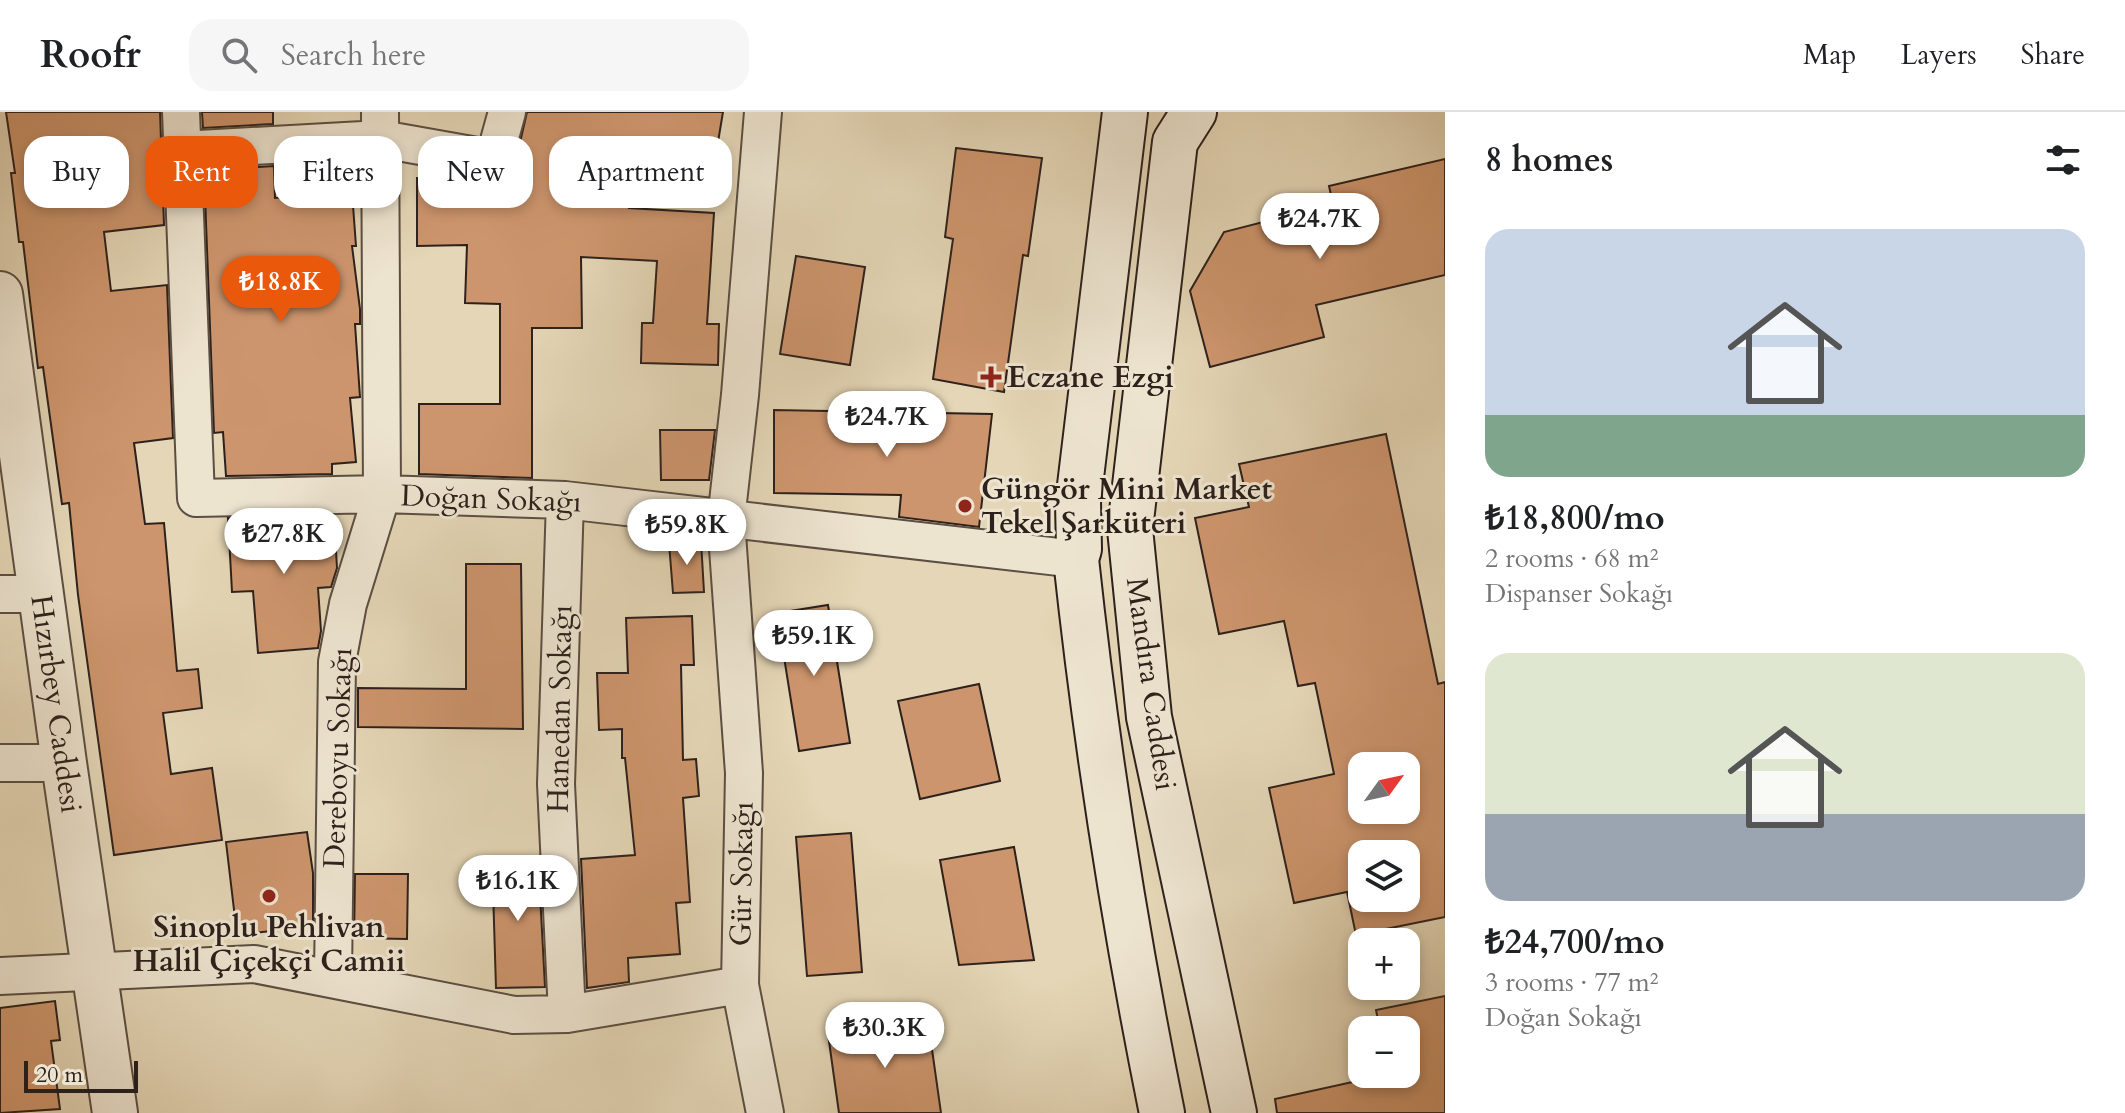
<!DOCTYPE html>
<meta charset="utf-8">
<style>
body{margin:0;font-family:Cardo,serif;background:#f6f6f6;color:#202124;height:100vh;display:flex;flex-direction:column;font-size:30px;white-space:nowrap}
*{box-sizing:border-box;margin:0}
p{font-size:26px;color:#757577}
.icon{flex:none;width:44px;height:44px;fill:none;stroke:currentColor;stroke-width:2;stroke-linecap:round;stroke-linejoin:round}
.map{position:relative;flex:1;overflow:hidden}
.sheet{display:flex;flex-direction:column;background:#fff;width:680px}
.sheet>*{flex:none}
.top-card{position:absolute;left:24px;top:24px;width:760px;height:72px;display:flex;gap:16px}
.needle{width:52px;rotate:57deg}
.tools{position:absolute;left:1348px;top:640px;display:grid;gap:16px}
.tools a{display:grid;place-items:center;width:72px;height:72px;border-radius:16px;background:#fff;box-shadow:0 4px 12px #0003;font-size:40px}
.scale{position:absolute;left:24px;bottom:20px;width:114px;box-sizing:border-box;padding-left:8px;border:4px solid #2d211c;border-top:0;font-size:22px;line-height:28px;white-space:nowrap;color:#2d211c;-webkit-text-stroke:6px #ede4d0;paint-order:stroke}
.price{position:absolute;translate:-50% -68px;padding:0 18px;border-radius:28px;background:#fff;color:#222;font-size:26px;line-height:52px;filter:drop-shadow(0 2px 4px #0008)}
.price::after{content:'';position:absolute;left:50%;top:48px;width:24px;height:18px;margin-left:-12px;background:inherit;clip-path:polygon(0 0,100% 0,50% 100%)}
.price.current{background:#ea580c;color:#fff}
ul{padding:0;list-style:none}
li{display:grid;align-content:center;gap:16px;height:424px;padding:0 40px}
li span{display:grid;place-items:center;height:248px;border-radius:24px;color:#555}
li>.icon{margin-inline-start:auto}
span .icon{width:144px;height:144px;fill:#fffc;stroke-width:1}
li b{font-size:34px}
h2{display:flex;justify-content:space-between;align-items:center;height:96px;padding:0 40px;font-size:34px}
.chip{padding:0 28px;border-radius:24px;background:#fff;box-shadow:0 4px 12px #0003;font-size:28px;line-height:72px}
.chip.current{background:#ea580c;color:#fff}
header{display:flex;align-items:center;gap:48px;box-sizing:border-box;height:112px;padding:0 40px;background:#fff;border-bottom:2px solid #e0e0e0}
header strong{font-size:38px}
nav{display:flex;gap:44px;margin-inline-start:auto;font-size:28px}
.search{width:560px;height:72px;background:#f6f6f6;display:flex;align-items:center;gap:20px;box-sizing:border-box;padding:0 28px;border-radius:24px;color:#757577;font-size:30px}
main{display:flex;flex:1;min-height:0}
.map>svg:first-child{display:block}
.building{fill:#cd956d;stroke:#2d211c;stroke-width:2;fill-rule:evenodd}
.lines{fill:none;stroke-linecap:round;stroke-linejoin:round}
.minor-casing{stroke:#5b4e42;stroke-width:40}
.tertiary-casing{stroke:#5b4e42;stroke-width:48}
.secondary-casing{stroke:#2d211c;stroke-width:48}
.minor{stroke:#ede4d0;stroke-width:36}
.tertiary{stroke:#ede4d0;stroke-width:44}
.secondary{stroke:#ede4d0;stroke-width:44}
.poi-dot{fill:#8f2418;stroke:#ede4d0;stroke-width:3}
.labels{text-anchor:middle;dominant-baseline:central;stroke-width:6;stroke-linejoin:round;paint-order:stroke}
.poi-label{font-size:30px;font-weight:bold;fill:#2d211c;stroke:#ede4d0;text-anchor:start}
.street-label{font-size:30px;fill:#2d211c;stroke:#ede4d0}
</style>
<header>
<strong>Roofr</strong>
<div class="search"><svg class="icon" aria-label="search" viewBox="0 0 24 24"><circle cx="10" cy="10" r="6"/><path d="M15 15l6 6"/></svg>Search here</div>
<nav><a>Map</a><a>Layers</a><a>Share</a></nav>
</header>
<main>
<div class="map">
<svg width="1445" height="1001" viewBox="0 0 1445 1001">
<rect width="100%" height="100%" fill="#e4d6b6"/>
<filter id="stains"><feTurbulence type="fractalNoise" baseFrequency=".0025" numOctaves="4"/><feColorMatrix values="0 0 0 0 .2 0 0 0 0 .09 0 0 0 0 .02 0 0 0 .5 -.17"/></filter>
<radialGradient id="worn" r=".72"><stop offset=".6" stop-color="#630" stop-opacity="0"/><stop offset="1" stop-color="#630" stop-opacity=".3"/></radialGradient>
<path class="building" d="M 6,0 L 160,0 L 164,113 L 104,120 L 111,179 L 167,173 L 173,326 L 134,331 L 145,412 L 164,411 L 177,559 L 198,557 L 202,596 L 163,601 L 171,662 L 212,656 L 222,728 L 114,743 L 78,483 L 69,391 L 62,392 L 43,255 L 38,256 L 23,130 L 19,130 L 11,61 L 15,61 Z
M 202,0 L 273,0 L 273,12 L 203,16 Z
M 527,0 L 723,0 L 715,48 L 639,35 L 629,96 L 714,101 L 707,212 L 719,212 L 718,253 L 641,251 L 642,211 L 653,211 L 657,149 L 581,145 L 582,216 L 532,216 L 532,366 L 419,362 L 419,292 L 500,292 L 500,192 L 465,191 L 467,133 L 417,134 L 417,66 L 491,68 L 512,65 Z
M 956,36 L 1042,46 L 1028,144 L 1023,143 L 1004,280 L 933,267 L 953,127 L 945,125 Z
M 1445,47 L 1445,163 L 1316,193 L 1324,225 L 1210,255 L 1190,179 L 1224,120 L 1333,92 L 1329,74 Z
M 274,54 L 275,86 L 352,80 L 356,134 L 352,134 L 360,197 L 360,212 L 355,212 L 360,285 L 350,286 L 356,350 L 332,352 L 332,362 L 226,364 L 223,320 L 214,321 L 204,58 Z
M 796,144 L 865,155 L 850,253 L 780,242 Z
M 774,298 L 992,302 L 979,415 L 899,405 L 901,383 L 774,381 Z
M 660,318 L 715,318 L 709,368 L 661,368 Z
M 1386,322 L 1438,572 L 1445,570 L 1445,805 L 1356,823 L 1347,780 L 1294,791 L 1269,676 L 1334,662 L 1315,571 L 1298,574 L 1284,509 L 1219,522 L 1195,406 L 1249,395 L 1239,352 ZM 1362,654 L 1406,654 L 1406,698 L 1362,698 ZM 1362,742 L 1406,742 L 1406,786 L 1362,786 Z
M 334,404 L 337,456 L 331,475 L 318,476 L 321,519 L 318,536 L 258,541 L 253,479 L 232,480 L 228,406 Z
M 701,429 L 704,480 L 673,481 L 669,431 Z
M 466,452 L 521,452 L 523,617 L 358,615 L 358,576 L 466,577 Z
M 828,493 L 850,631 L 799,639 L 777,501 Z
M 692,504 L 694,553 L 681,553 L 683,648 L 696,647 L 699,684 L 683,686 L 690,790 L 676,791 L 680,842 L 628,846 L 629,870 L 587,876 L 581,747 L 635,743 L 625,646 L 622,646 L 622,617 L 599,618 L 597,561 L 628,561 L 626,506 Z
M 979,572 L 1000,669 L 920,687 L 898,589 Z
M 307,720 L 313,761 L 313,814 L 237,823 L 226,730 Z
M 851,721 L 862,860 L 807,864 L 796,725 Z
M 1014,735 L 1034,848 L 959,853 L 940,748 Z
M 538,744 L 545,875 L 496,876 L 492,745 Z
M 355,762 L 408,762 L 407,827 L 354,826 Z
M 1445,884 L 1445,1001 L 1277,1001 L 1275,987 L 1389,962 L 1406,962 L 1406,918 L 1380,918 L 1376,898 Z
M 55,889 L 60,928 L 51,929 L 60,997 L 0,1001 L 0,896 Z
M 928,909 L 941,1001 L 839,1001 L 828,922 Z"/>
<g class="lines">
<g class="minor-casing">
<path id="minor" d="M 181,0 L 196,386 L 382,382 L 565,388 L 1076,447
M 763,0 L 740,283 L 726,408 L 744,661 L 740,873 L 765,1001
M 181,38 L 381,27 L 494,47 L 507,0
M 565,388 L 556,672 L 567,902
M 0,482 L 41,482
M 0,651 L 64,651
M 0,864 L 254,852 L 514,903 L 567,902 L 740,873
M 333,866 L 337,550 L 348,492 L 382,382 L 380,0"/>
</g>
<g class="tertiary-casing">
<path id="tertiary" d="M 0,182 L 64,651 L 115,1001"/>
</g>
<g class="secondary-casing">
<path id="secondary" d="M 1125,0 L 1078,390 L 1079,437 L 1076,447 C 1096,633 1125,818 1162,1001
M 1194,0 L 1175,30 L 1130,417 L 1149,605 L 1234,1001"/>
</g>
<use href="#minor" class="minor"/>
<use href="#tertiary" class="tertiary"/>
<use href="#secondary" class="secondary"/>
</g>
<g class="poi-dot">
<path d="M987 253h8v8h8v8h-8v8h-8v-8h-8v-8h8z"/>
<circle cx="965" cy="394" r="8"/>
<circle cx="269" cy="784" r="8"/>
</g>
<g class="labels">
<g class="poi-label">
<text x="1007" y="265">Eczane Ezgi</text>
<text x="981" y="377">Güngör Mini Market<tspan x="981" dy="34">Tekel Şarküteri</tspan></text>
<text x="269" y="815" text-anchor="middle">Sinoplu Pehlivan<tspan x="269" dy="34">Halil Çiçekçi Camii</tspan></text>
</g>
<g class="street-label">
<text transform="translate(491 387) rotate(2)">Doğan Sokağı</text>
<text transform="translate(1151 572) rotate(82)">Mandıra Caddesi</text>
<text transform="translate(56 592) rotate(82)">Hızırbey Caddesi</text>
<text transform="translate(560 597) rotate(-89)">Hanedan Sokağı</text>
<text transform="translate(338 646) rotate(-88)">Dereboyu Sokağı</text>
<text transform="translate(742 762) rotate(-89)">Gür Sokağı</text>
</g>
</g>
<rect width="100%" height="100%" filter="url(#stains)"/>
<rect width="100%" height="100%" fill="url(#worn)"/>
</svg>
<div class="tools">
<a><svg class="needle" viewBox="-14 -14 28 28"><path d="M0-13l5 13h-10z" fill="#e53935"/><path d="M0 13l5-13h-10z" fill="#757577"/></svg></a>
<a><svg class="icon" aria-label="layers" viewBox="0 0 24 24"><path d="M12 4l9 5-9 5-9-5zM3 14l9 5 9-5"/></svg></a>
<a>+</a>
<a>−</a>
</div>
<div class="scale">20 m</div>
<b class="price" style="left:1320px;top:149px">₺24.7K</b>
<b class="price current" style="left:281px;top:212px">₺18.8K</b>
<b class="price" style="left:887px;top:347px">₺24.7K</b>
<b class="price" style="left:687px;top:455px">₺59.8K</b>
<b class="price" style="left:284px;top:464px">₺27.8K</b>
<b class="price" style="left:814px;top:566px">₺59.1K</b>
<b class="price" style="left:518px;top:811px">₺16.1K</b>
<b class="price" style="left:885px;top:958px">₺30.3K</b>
<div class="top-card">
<a class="chip">Buy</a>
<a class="chip current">Rent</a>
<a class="chip">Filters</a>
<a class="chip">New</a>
<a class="chip">Apartment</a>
</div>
</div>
<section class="sheet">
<h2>8 homes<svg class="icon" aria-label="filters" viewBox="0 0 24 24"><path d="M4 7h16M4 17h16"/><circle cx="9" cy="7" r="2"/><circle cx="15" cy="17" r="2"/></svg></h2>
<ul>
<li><span style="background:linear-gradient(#c9d6e8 75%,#7fa58c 0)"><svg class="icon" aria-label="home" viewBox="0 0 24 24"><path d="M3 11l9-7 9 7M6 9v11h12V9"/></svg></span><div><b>₺18,800/mo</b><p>2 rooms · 68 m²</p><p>Dispanser Sokağı</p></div></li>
<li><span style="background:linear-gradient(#dfe7d0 65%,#9aa5b1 0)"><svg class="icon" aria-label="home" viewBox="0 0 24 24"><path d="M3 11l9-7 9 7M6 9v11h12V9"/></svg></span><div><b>₺24,700/mo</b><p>3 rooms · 77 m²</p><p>Doğan Sokağı</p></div></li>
</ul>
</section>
</main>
